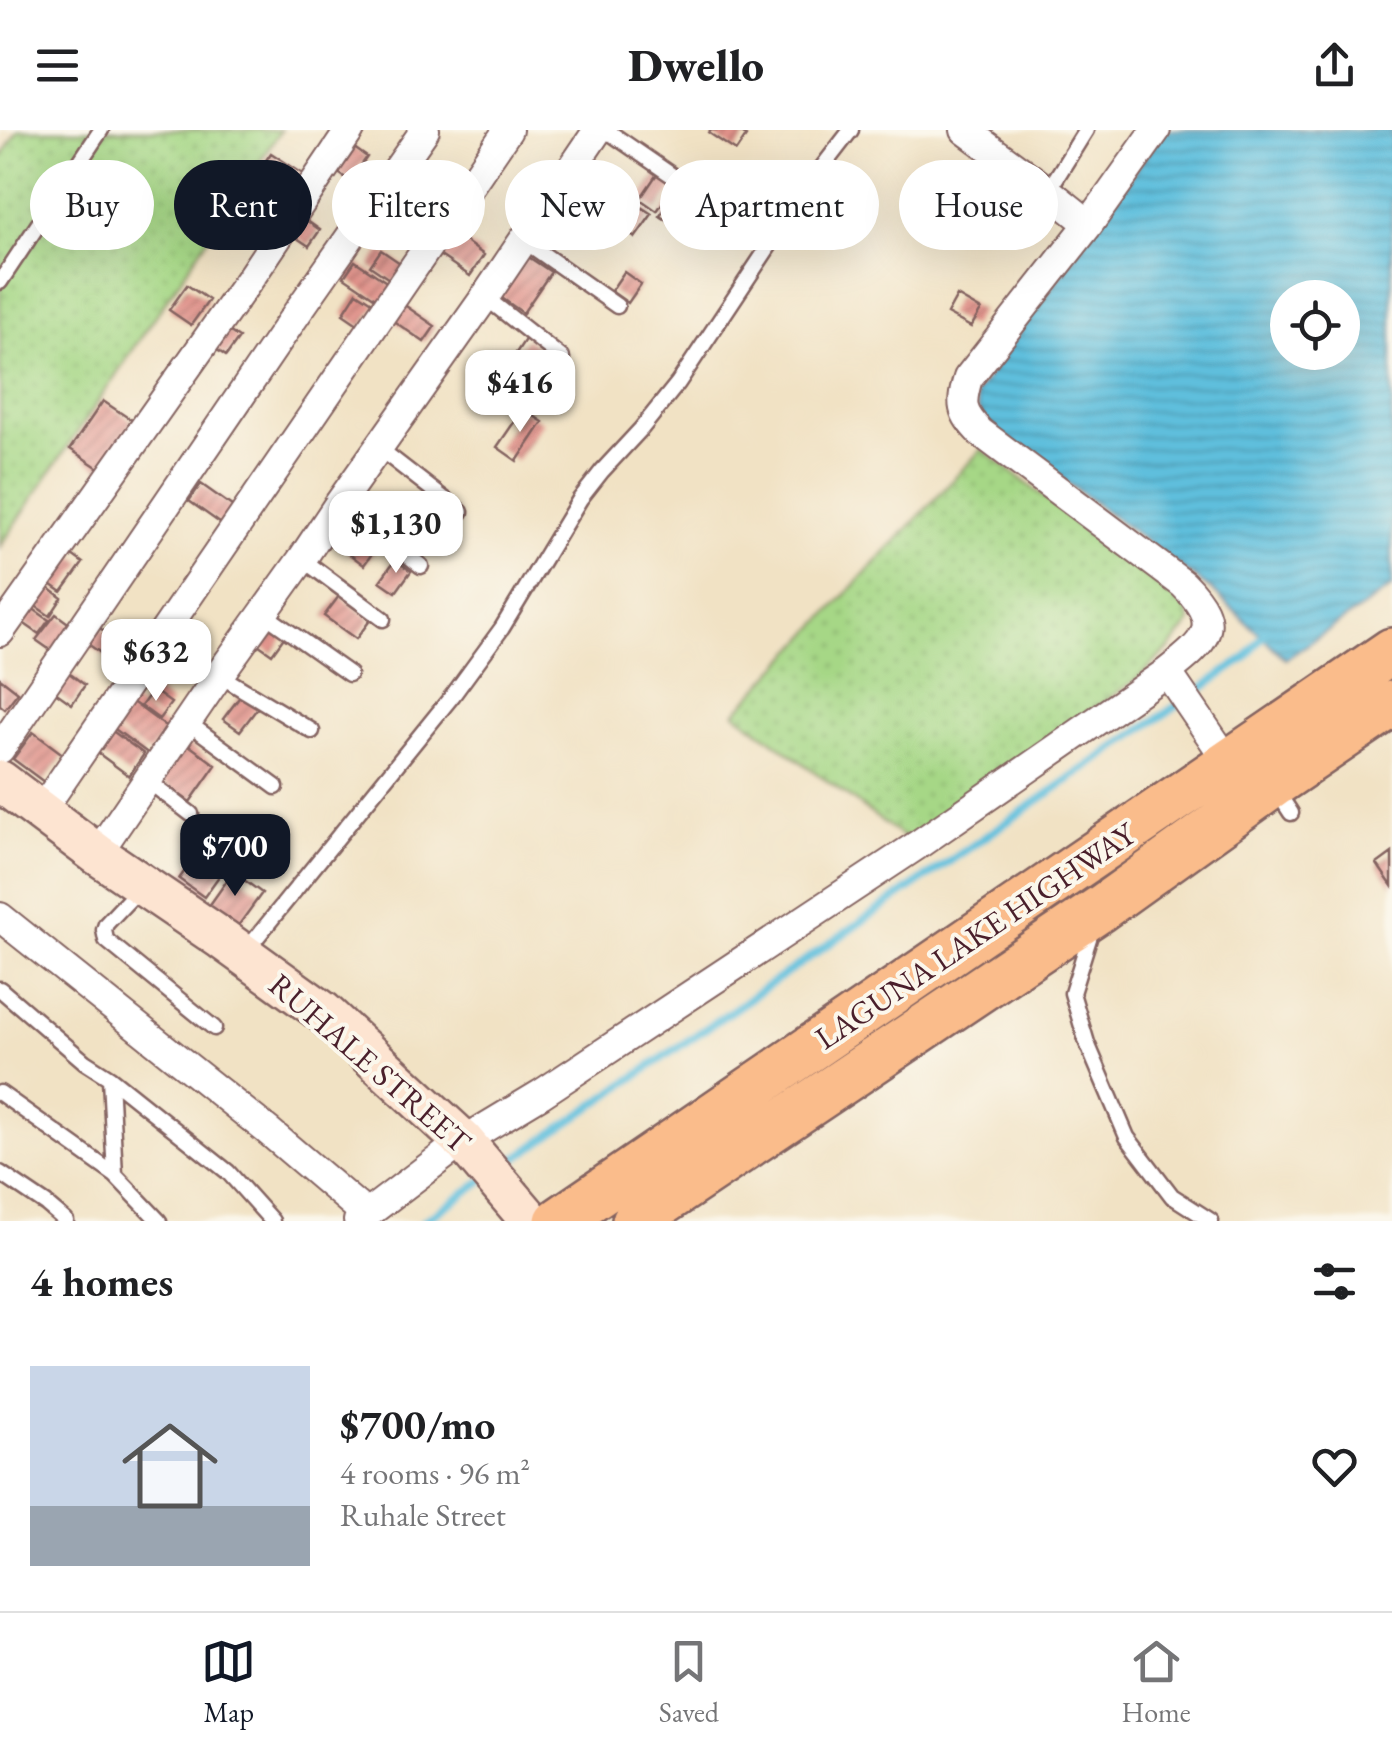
<!DOCTYPE html>
<meta charset="utf-8">
<style>
body{margin:0;font-family:"EB Garamond",serif;background:#f2f2f2;color:#202124;height:100vh;display:flex;flex-direction:column;font-size:38px;white-space:nowrap}
*{box-sizing:border-box;margin:0}
p{font-size:32px;color:#757577}
.icon{flex:none;width:55px;height:55px;fill:none;stroke:currentColor;stroke-width:2;stroke-linecap:round;stroke-linejoin:round}
.map{position:relative;height:1091px;overflow:hidden}
.drawer{display:flex;flex-direction:column;background:#fff;flex:1}
.drawer>*{flex:none}
.top-card{position:absolute;left:30px;top:30px;width:1332px;height:90px;display:flex;gap:20px}
.buttons{position:absolute;left:1270px;top:150px;display:grid;gap:20px}
.buttons a{display:grid;place-items:center;width:90px;height:90px;border-radius:50%;background:#fff;box-shadow:0 10px 40px #0002;font-size:50px}
.price{position:absolute;translate:-50% -85px;padding:0 22px;border-radius:20px;background:#fff;color:#222;font-size:32px;line-height:65px;filter:drop-shadow(0 2px 5px #0008)}
.price::after{content:'';position:absolute;left:50%;top:60px;width:30px;height:22px;margin-left:-15px;background:inherit;clip-path:polygon(0 0,100% 0,50% 100%)}
.price.selected{background:#111827;color:#fff}
ul{padding:0;list-style:none}
li{display:flex;align-items:center;gap:30px;height:250px;padding:0 30px}
li+li{border-top:2px solid #e0e0e0}
li span{display:grid;place-items:center;flex:none;width:280px;height:200px;border-radius:0px;color:#555}
li>.icon{margin-inline-start:auto}
span .icon{width:120px;height:120px;fill:#fffc;stroke-width:1}
li b{font-size:42px}
h2{display:flex;justify-content:space-between;align-items:center;height:120px;padding:0 30px;font-size:42px}
.chip{padding:0 35px;border-radius:45px;background:#fff;box-shadow:0 10px 40px #0002;font-size:35px;line-height:90px}
.chip.selected{background:#111827;color:#fff}
header{display:flex;justify-content:space-between;align-items:center;height:130px;padding:0 30px;background:#fff;font-size:45px;font-weight:800}
.tabs{display:flex;justify-content:space-around;align-items:center;height:140px;border-top:2px solid #e0e0e0;background:#fff;font-size:28px;color:#757577}
.tabs a{display:grid;justify-items:center;gap:5px}
.tabs .selected{color:#111827}
.map>svg:first-child{display:block}
.grass{fill:url(#grass-dots);stroke:#787b58;stroke-width:2.5}
.water{fill:url(#water-rules);stroke:#546f84;stroke-width:2.5;fill-rule:evenodd}
.lines{fill:none;stroke-linecap:round;stroke-linejoin:round}
.stream{stroke:#5fbfdd;stroke-width:8}
.building{fill:url(#building-hatch)}
.lane-casing{stroke:#846361;stroke-width:19}
.street-casing{stroke:#846361;stroke-width:32}
.secondary-casing{stroke:#846361;stroke-width:45}
.primary-casing{stroke:#846361;stroke-width:50}
.lane{stroke:#fff;stroke-width:14}
.street{stroke:#fff;stroke-width:28}
.secondary{stroke:#fde4d1;stroke-width:40}
.primary{stroke:#fabc8b;stroke-width:45}
.labels{text-anchor:middle;dominant-baseline:central;stroke-width:8;stroke-linejoin:round;paint-order:stroke}
.street-label{font-size:32px;fill:#4a1f2b;stroke:#fbf7ec}
</style>
<header><svg class="icon" aria-label="menu" viewBox="0 0 24 24"><path d="M4 6h16M4 12h16M4 18h16"/></svg>Dwello<svg class="icon" aria-label="share" viewBox="0 0 24 24"><path d="M12 15V3M7 8l5-5 5 5M5 13v7h14v-7"/></svg></header>
<div class="map">
<svg width="1392" height="1091" viewBox="0 0 1392 1091">
<defs>
<pattern id="grass-dots" width="8" height="8" patternUnits="userSpaceOnUse" patternTransform="scale(2.5)"><rect width="8" height="8" fill="#a6d786"/><path d="M2 2h.1M6 6h.1" fill="none" stroke="#90b874" stroke-width="1.8" stroke-linecap="round"/></pattern>
<pattern id="water-rules" width="6" height="5" patternUnits="userSpaceOnUse" patternTransform="scale(2.5)"><rect width="6" height="5" fill="#5fbfdd"/><path d="M0 2.5h6" fill="none" stroke="#509bb3"/></pattern>
<pattern id="building-hatch" width="6" height="6" patternUnits="userSpaceOnUse" patternTransform="scale(2.5)"><rect width="6" height="6" fill="#e09189"/><path d="M-1 1l2-2M0 6l6-6M5 7l2-2" fill="none" stroke="#b87670"/></pattern>
</defs>
<rect width="100%" height="100%" fill="#fbf7ec"/>
<filter id="ink" filterUnits="userSpaceOnUse"><feTurbulence type="fractalNoise" baseFrequency=".01" numOctaves="2"/><feDisplacementMap in="SourceGraphic" scale="20" xChannelSelector="R" yChannelSelector="G"/><feConvolveMatrix kernelMatrix="1 2 1 2 8 2 1 2 1" color-interpolation-filters="sRGB"/></filter>
<filter id="wash" filterUnits="userSpaceOnUse"><feTurbulence type="fractalNoise" baseFrequency=".0048" numOctaves="4" result="noise"/><feDisplacementMap in="SourceGraphic" scale="40" xChannelSelector="R" yChannelSelector="G"/><feGaussianBlur stdDeviation="2.25" result="paint"/><feColorMatrix in="noise" values="0 0 0 0 0 0 0 0 0 0 0 0 0 0 0 0 0 1.4 0 .05"/><feComposite in="paint" operator="in"/></filter>
<g filter="url(#wash)">
<rect width="100%" height="100%" fill="#f1e2c4"/>
<path class="grass" d="M 18,0 L 281,0 L 0,417 L 0,29 Z
M 982,319 L 1188,478 L 1190,493 L 1169,519 L 1138,548 L 907,710 L 735,583 Z"/>
<path class="water" d="M 1164,0 L 1392,0 L 1392,457 L 1286,529 L 1213,461 L 991,296 L 979,282 L 975,265 ZM 1288,168 L 1342,168 L 1342,222 L 1288,222 Z"/>
<g class="lines">
<path class="stream" d="M 1191,566 L 1247,527 L 1266,501
M 502,1038 L 1179,574
M 424,1091 L 482,1051"/>
</g>
<g id="blocks">
<path class="building" d="M 711,0 L 737,0 L 746,6 L 736,21 L 709,3 Z
M 347,13 L 367,27 L 350,51 L 330,37 Z
M 271,23 L 303,44 L 289,64 L 258,42 Z
M 659,41 L 676,53 L 657,81 L 640,69 Z
M 675,63 L 694,76 L 678,98 L 660,86 Z
M 627,68 L 652,84 L 635,108 L 611,91 Z
M 296,83 L 320,100 L 309,116 L 285,100 Z
M 406,85 L 427,99 L 415,116 L 394,102 Z
M 454,103 L 484,125 L 470,146 L 439,125 Z
M 381,120 L 406,137 L 395,153 L 370,136 Z
M 527,126 L 551,142 L 523,183 L 499,166 Z
M 355,131 L 394,157 L 383,173 L 344,147 Z
M 624,142 L 641,154 L 628,173 L 611,161 Z
M 187,155 L 209,170 L 191,195 L 169,180 Z
M 357,162 L 377,175 L 362,197 L 343,184 Z
M 957,166 L 981,180 L 971,197 L 947,184 Z
M 403,174 L 435,196 L 424,212 L 392,190 Z
M 223,197 L 239,208 L 226,226 L 210,215 Z
M 526,208 L 555,230 L 544,244 L 516,223 Z
M 103,271 L 133,291 L 100,339 L 70,319 Z
M 523,279 L 543,292 L 517,331 L 497,317 Z
M 201,354 L 239,381 L 227,398 L 189,371 Z
M 363,404 L 378,415 L 364,435 L 348,423 Z
M 68,422 L 83,433 L 62,462 L 48,452 Z
M 395,430 L 411,441 L 396,462 L 380,451 Z
M 45,455 L 62,468 L 50,486 L 31,473 Z
M 339,466 L 371,489 L 356,509 L 324,486 Z
M 29,476 L 49,490 L 39,504 L 19,490 Z
M 56,484 L 75,498 L 56,524 L 36,510 Z
M 265,492 L 285,506 L 272,524 L 252,510 Z
M 97,496 L 123,515 L 112,531 L 85,512 Z
M 65,540 L 85,555 L 72,574 L 51,559 Z
M 0,548 L 18,562 L 5,579 L 0,575 Z
M 153,560 L 171,573 L 159,589 L 141,576 Z
M 242,564 L 259,576 L 240,601 L 223,589 Z
M 127,568 L 168,598 L 149,624 L 108,594 Z
M 107,597 L 144,624 L 129,646 L 91,618 Z
M 33,602 L 64,625 L 44,652 L 13,629 Z
M 182,610 L 216,635 L 190,672 L 155,647 Z
M 207,710 L 232,728 L 204,767 L 179,749 Z
M 1392,723 L 1392,756 L 1377,734 Z
M 233,742 L 262,763 L 238,796 L 209,776 Z"/>
</g>
</g>
<g filter="url(#ink)">
<use href="#blocks" fill-opacity="0" stroke="#846361" stroke-width="2.5"/>
<g class="lines">
<g class="lane-casing">
<path id="lane" d="M 606,0 L 683,53
M 1048,61 L 1086,0
M 523,110 L 617,176
M 0,152 L 101,0
M 485,167 L 562,228
M 380,319 L 461,382
M 340,372 L 421,436
M 302,429 L 383,489
M 264,484 L 349,544
M 219,545 L 312,601
M 187,592 L 276,657
M 147,650 L 191,684
M 1276,660 L 1291,683
M 139,759 L 106,794 L 104,800 L 106,810 L 214,898
M 1092,799 L 1072,863 L 1087,913 L 1127,1007 L 1172,1066 L 1211,1091
M 244,823 L 453,565 L 502,498 L 580,369 L 602,341 L 641,299 L 678,253 L 817,44 L 851,0
M 0,859 L 85,932 L 110,948 L 228,1042 L 272,1091
M 110,948 L 115,1045
M 0,963 L 115,1045 L 159,1091
M 0,1043 L 46,1074 L 66,1091"/>
</g>
<g class="street-casing">
<path id="street" d="M 965,0 L 1048,61 L 1089,94
M 0,502 L 251,147 L 350,0
M 1167,542 L 1229,633
M 0,619 L 299,180 L 425,0
M 41,681 L 508,0
M 97,724 L 219,545 L 302,429 L 340,372 L 485,167 L 598,0
M 0,787 L 267,1000 L 367,1085
M 358,1091 L 463,1011 L 541,964 L 919,714 L 1167,542 C 1206,511 1225,496 1183,454 L 980,302 C 961,282 960,275 968,248 L 1089,94 L 1156,0"/>
</g>
<g class="secondary-casing">
<path id="secondary" d="M 0,651 L 97,724 L 222,809 L 323,882 L 463,1011 L 531,1091"/>
</g>
<g class="primary-casing">
<path id="primary" d="M 558,1091 L 1392,521
M 635,1091 L 1100,779 L 1273,655 L 1392,574"/>
</g>
<use href="#lane" class="lane"/>
<use href="#street" class="street"/>
<use href="#secondary" class="secondary"/>
<use href="#primary" class="primary"/>
</g>
</g>
<g class="labels">
<g class="street-label">
<text transform="translate(975 806) rotate(-34)">LAGUNA LAKE HIGHWAY</text>
<text transform="translate(370 933) rotate(41)">RUHALE STREET</text>
</g>
</g>
</svg>
<div class="buttons">
<a><svg class="icon" aria-label="locate" viewBox="0 0 24 24"><circle cx="12" cy="12" r="6"/><path d="M12 2v4M12 18v4M2 12h4M18 12h4"/></svg></a>
</div>
<b class="price" style="left:520px;top:305px">$416</b>
<b class="price" style="left:396px;top:446px">$1,130</b>
<b class="price" style="left:156px;top:574px">$632</b>
<b class="price selected" style="left:235px;top:769px">$700</b>
<div class="top-card">
<a class="chip">Buy</a>
<a class="chip selected">Rent</a>
<a class="chip">Filters</a>
<a class="chip">New</a>
<a class="chip">Apartment</a>
<a class="chip">House</a>
</div>
</div>
<section class="drawer">
<h2>4 homes<svg class="icon" aria-label="filters" viewBox="0 0 24 24"><path d="M4 7h16M4 17h16"/><circle cx="9" cy="7" r="2"/><circle cx="15" cy="17" r="2"/></svg></h2>
<ul>
<li><span style="background:linear-gradient(#c9d6e8 70%,#9aa5b1 0)"><svg class="icon" aria-label="home" viewBox="0 0 24 24"><path d="M3 11l9-7 9 7M6 9v11h12V9"/></svg></span><div><b>$700/mo</b><p>4 rooms · 96 m²</p><p>Ruhale Street</p></div><svg class="icon" aria-label="heart" viewBox="0 0 24 24"><path d="M12 20l-8-8c-3-5 5-10 8-4 3-6 11-1 8 4z"/></svg></li>
</ul>
</section>
<nav class="tabs">
<a class="selected"><svg class="icon" aria-label="map" viewBox="0 0 24 24"><path d="M3 6l6-2 6 2 6-2v14l-6 2-6-2-6 2zM9 4v14M15 6v14"/></svg>Map</a>
<a><svg class="icon" aria-label="saved" viewBox="0 0 24 24"><path d="M7 4h10v16l-5-4-5 4z"/></svg>Saved</a>
<a><svg class="icon" aria-label="home" viewBox="0 0 24 24"><path d="M3 11l9-7 9 7M6 9v11h12V9"/></svg>Home</a>
</nav>
